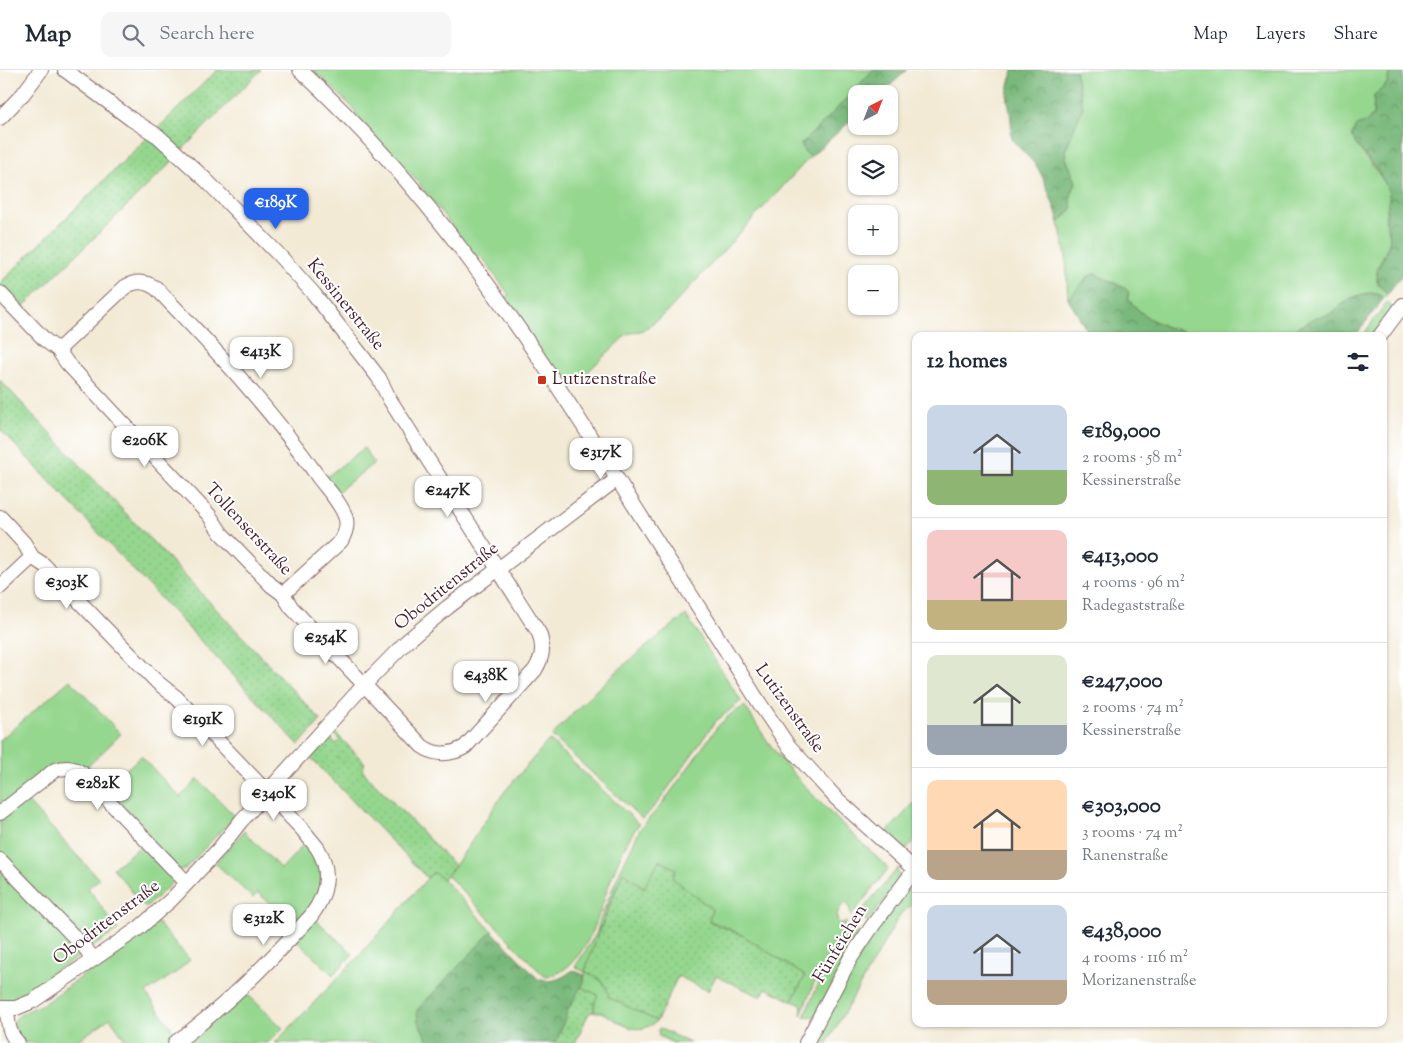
<!DOCTYPE html>
<meta charset="utf-8">
<style>
body{margin:0;font-family:"Sorts Mill Goudy",serif;background:#f6f6f7;color:#1f2937;height:100vh;display:flex;flex-direction:column;font-size:19px;white-space:nowrap}
*{box-sizing:border-box;margin:0}
p{font-size:16px;color:#747a83}
.icon{flex:none;width:28px;height:28px;fill:none;stroke:currentColor;stroke-width:2;stroke-linecap:round;stroke-linejoin:round}
.map{position:relative;flex:1;overflow:hidden}
.sheet{position:absolute;left:912px;top:262px;width:475px;height:695px;display:flex;flex-direction:column;background:#fff;border-radius:10px;box-shadow:0 1px 4px #0004}
.sheet>*{flex:none}
.needle{width:32px;rotate:42deg}
.tools{position:absolute;left:848px;top:15px;display:grid;gap:10px}
.tools a{display:grid;place-items:center;width:50px;height:50px;border-radius:10px;background:#fff;box-shadow:0 1px 4px #0004;font-size:25px}
.price{position:absolute;translate:-50% -42px;padding:0 11px;border-radius:10px;background:#fff;color:#222;font-size:16px;line-height:32px;filter:drop-shadow(0 1px 2px #0008)}
.price::after{content:'';position:absolute;left:50%;top:30px;width:15px;height:11px;margin-left:-8px;background:inherit;clip-path:polygon(0 0,100% 0,50% 100%)}
.price.selected{background:#2563eb;color:#fff}
ul{padding:0;list-style:none}
li{display:flex;align-items:center;gap:15px;height:125px;padding:0 15px}
li+li{border-top:1px solid #e0e1e3}
li span{display:grid;place-items:center;flex:none;width:140px;height:100px;border-radius:10px;color:#555}
li>.icon{margin-inline-start:auto}
span .icon{width:60px;height:60px;fill:#fffc;stroke-width:1}
li b{font-size:21px}
h2{display:flex;justify-content:space-between;align-items:center;height:60px;padding:0 15px;font-size:21px}
header{display:flex;align-items:center;gap:30px;box-sizing:border-box;height:70px;padding:0 25px;background:#fff;border-bottom:1px solid #e0e1e3}
header strong{font-size:24px}
nav{display:flex;gap:28px;margin-inline-start:auto;font-size:18px}
.search{width:350px;height:45px;background:#f6f6f7;display:flex;align-items:center;gap:12px;box-sizing:border-box;padding:0 18px;border-radius:10px;color:#747a83;font-size:19px}
.map>svg:first-child{display:block}
.grass{fill:#95d78f;stroke:#707b5d}
.forest{fill:url(#forest-crowns);stroke:#616c52}
.park{fill:url(#park-dots);stroke:#707b5d}
.lines{fill:none;stroke-linecap:round;stroke-linejoin:round}
.minor-casing{stroke:#856666;stroke-width:16}
.minor{stroke:#fff;stroke-width:14}
.poi-dot{fill:#c8321e;stroke:#fff;stroke-width:2}
.labels{text-anchor:middle;dominant-baseline:central;stroke-width:4;stroke-linejoin:round;paint-order:stroke}
.street-label{font-size:18px;fill:#4a1f2b;stroke:#fff}
.poi-label{font-size:18px;fill:#4a1f2b;stroke:#fff;text-anchor:start}
</style>
<header>
<strong>Map</strong>
<div class="search"><svg class="icon" aria-label="search" viewBox="0 0 24 24"><circle cx="10" cy="10" r="6"/><path d="M15 15l6 6"/></svg>Search here</div>
<nav><a>Map</a><a>Layers</a><a>Share</a></nav>
</header>
<div class="map">
<svg width="1403" height="973" viewBox="0 0 1403 973">
<defs>
<pattern id="forest-crowns" width="20" height="18" patternUnits="userSpaceOnUse" patternTransform="scale(1.25)"><rect width="20" height="18" fill="#78b87a"/><path d="M2 6a3 3 0 1 1 6 0M12 15a3 3 0 1 1 6 0" fill="none" stroke="#649564"/></pattern>
<pattern id="park-dots" width="8" height="8" patternUnits="userSpaceOnUse" patternTransform="scale(1.25)"><rect width="8" height="8" fill="#95d78f"/><path d="M2 2h.1M6 6h.1" fill="none" stroke="#82b87c" stroke-width="1.8" stroke-linecap="round"/></pattern>
</defs>
<rect width="100%" height="100%" fill="#fff"/>
<filter id="ink" filterUnits="userSpaceOnUse"><feTurbulence type="fractalNoise" baseFrequency=".02" numOctaves="2"/><feDisplacementMap in="SourceGraphic" scale="10" xChannelSelector="R" yChannelSelector="G"/><feConvolveMatrix kernelMatrix="1 2 1 2 8 2 1 2 1" color-interpolation-filters="sRGB"/></filter>
<filter id="wash" filterUnits="userSpaceOnUse"><feTurbulence type="fractalNoise" baseFrequency=".0096" numOctaves="4" result="noise"/><feDisplacementMap in="SourceGraphic" scale="20" xChannelSelector="R" yChannelSelector="G"/><feGaussianBlur stdDeviation="1.12" result="paint"/><feColorMatrix in="noise" values="0 0 0 0 0 0 0 0 0 0 0 0 0 0 0 0 0 1.4 0 .05"/><feComposite in="paint" operator="in"/></filter>
<g filter="url(#wash)">
<rect width="100%" height="100%" fill="#f3ead5"/>
<path class="grass" d="M 310,0 L 873,0 L 831,45 L 801,74 L 805,82 L 810,87 L 668,241 L 644,260 L 627,264 L 568,321 L 505,228 L 509,225 L 481,186 L 477,189 L 418,112 L 357,47 L 354,39 L 322,8 Z
M 1075,0 L 1390,0 L 1387,14 L 1374,26 L 1373,46 L 1364,53 L 1356,56 L 1355,73 L 1386,114 L 1390,127 L 1385,149 L 1389,158 L 1390,172 L 1379,195 L 1381,218 L 1388,223 L 1384,228 C 1368,217 1352,227 1338,238 C 1335,240 1332,244 1328,245 C 1323,247 1318,246 1313,248 C 1302,254 1295,263 1283,266 L 1188,266 L 1183,261 L 1167,257 L 1150,249 L 1135,239 L 1128,228 L 1090,205 L 1068,229 L 1066,187 L 1059,153 L 1072,139 L 1070,128 L 1076,112 L 1067,91 L 1065,81 L 1083,37 Z
M 1387,232 L 1393,239 L 1372,266 L 1362,266 Z
M 364,378 L 374,393 L 336,423 L 325,408 Z
M 686,545 L 741,631 L 715,652 L 659,731 L 644,748 L 641,748 L 552,666 C 592,620 638,582 686,545 Z
M 70,610 L 121,664 L 84,700 L 75,695 L 0,737 L 0,670 Z
M 745,636 C 758,657 771,678 787,696 C 817,732 852,763 885,795 L 888,799 L 851,846 L 849,836 L 845,833 C 839,838 834,846 839,854 L 843,854 L 847,852 L 819,901 L 801,945 L 802,935 L 792,931 L 805,906 L 742,865 L 708,850 L 712,839 L 671,808 L 676,799 L 645,818 L 623,803 L 606,841 L 604,839 L 620,801 L 640,759 L 662,734 L 718,656 L 732,643 Z
M 549,670 L 639,754 C 622,776 610,811 601,838 C 598,846 596,855 592,863 C 582,882 568,904 546,907 L 542,904 L 447,805 L 455,796 L 505,721 Z
M 141,686 L 180,727 L 198,709 L 235,746 L 185,799 L 179,800 L 103,720 Z
M 25,729 L 99,809 L 88,818 L 118,860 L 94,876 L 88,875 L 0,784 L 0,749 Z
M 916,731 L 916,768 L 907,779 L 894,772 L 885,764 Z
M 244,761 L 281,799 L 306,772 L 320,794 L 321,821 L 296,856 L 258,823 L 253,828 L 215,793 Z
M 143,774 L 172,805 L 173,812 L 145,838 L 113,798 Z
M 0,796 L 82,884 L 24,924 L 12,930 L 0,931 Z
M 898,798 L 899,807 L 896,815 L 868,851 L 857,846 Z
M 435,803 L 443,809 L 492,861 L 417,940 L 418,951 L 429,973 L 275,973 L 357,888 L 431,804 Z
M 916,818 L 916,832 L 901,843 L 827,973 L 813,973 L 855,893 L 877,857 L 908,819 Z
M 603,841 L 606,844 L 585,901 L 602,911 L 610,924 L 609,927 L 657,951 C 636,968 622,953 601,942 L 594,942 L 594,934 L 597,925 L 581,917 L 584,912 L 585,902 L 575,897 L 596,864 Z
M 314,848 L 353,884 L 333,905 L 296,870 Z
M 156,851 L 190,890 L 178,901 L 146,923 L 177,965 L 166,973 L 128,973 L 110,948 L 74,973 L 25,973 L 14,961 L 15,949 C 24,941 36,938 46,932 C 83,906 121,880 156,851 Z
M 850,856 L 857,861 L 859,865 L 815,946 L 808,947 L 804,947 L 823,903 Z
M 245,922 L 283,958 L 268,973 L 180,973 Z
M 659,958 L 690,973 L 673,973 L 659,966 L 658,961 Z"/>
<path class="forest" d="M 873,0 L 907,0 L 881,24 L 856,24 L 856,46 L 810,87 L 805,82 L 801,74 L 831,45 Z
M 1013,0 L 1075,0 L 1083,37 L 1065,81 L 1067,91 L 1076,112 L 1070,128 L 1072,138 L 1059,153 L 1056,141 L 1042,106 L 1036,95 L 1013,71 L 1011,64 L 1011,49 L 1007,24 Z
M 1390,0 L 1403,0 L 1403,203 L 1388,223 C 1364,207 1384,192 1389,173 C 1392,164 1385,155 1386,147 C 1386,139 1390,131 1389,124 C 1384,105 1367,88 1355,73 L 1352,65 L 1356,56 L 1364,53 L 1373,46 L 1374,26 L 1387,14 Z
M 1096,204 L 1125,218 L 1129,222 L 1128,228 C 1138,242 1151,251 1167,257 C 1175,260 1183,259 1188,266 L 1088,266 L 1082,252 L 1068,229 L 1090,205 Z
M 1371,223 L 1379,225 L 1384,228 L 1355,266 L 1283,266 L 1292,264 L 1301,256 L 1316,247 L 1329,245 L 1351,228 Z
M 492,861 L 538,909 C 552,914 562,908 573,900 L 584,905 L 584,912 L 568,940 L 556,973 L 429,973 L 418,951 L 417,940 Z"/>
<path class="park" d="M 217,0 L 261,0 L 182,80 L 157,59 Z
M 150,65 L 176,88 L 21,239 L 0,216 L 0,213 Z
M 0,310 L 321,650 L 299,675 L 0,359 Z
M 335,662 L 365,693 L 362,700 L 455,796 L 443,809 L 435,803 L 431,804 L 427,808 L 311,688 L 330,667 L 336,674 L 340,670 L 333,663 Z
M 659,790 L 676,799 L 672,808 L 712,839 L 709,851 L 742,865 L 805,906 L 792,931 L 766,918 L 761,927 L 716,906 L 708,921 L 678,906 L 657,951 L 608,927 L 609,924 L 602,911 L 585,901 L 588,891 L 623,802 L 644,818 Z
M 581,917 L 598,925 L 594,934 L 594,942 L 589,943 L 575,973 L 556,973 L 568,940 Z"/>
</g>
<g filter="url(#ink)">
<g class="lines">
<g class="minor-casing">
<path id="minor" d="M 300,0 C 431,120 522,259 616,407 C 664,483 712,558 760,634 L 787,674 L 813,703 L 836,728 L 915,800
M 0,48 L 23,24 L 41,0
M 0,223 L 45,270 L 58,280 L 67,293 L 209,445 L 221,463 L 271,515 L 283,524 L 291,537 L 422,676 C 435,686 451,685 465,677 L 535,600 C 543,587 544,577 539,563 L 409,360 L 390,330 L 379,308 L 314,224 L 278,184 L 206,110 L 158,66 L 131,49 L 65,0
M 1380,266 L 1403,235
M 58,280 L 125,217 C 136,210 145,211 156,218 C 214,278 271,339 319,408 C 328,420 342,434 346,449 C 348,457 345,464 341,471 L 283,524
M 0,447 L 24,473 L 32,487 L 44,495 L 157,612 L 177,628 L 303,760 C 308,767 314,773 318,779 C 332,802 326,826 311,846 C 268,893 226,936 175,973
M 0,517 L 32,487
M 0,743 L 55,700 C 66,697 73,697 82,703 L 187,813
M 0,790 L 86,879 L 93,889
M 0,938 L 16,938 L 33,931 L 139,858 L 172,829 L 219,779 L 241,751 L 364,615 L 406,572 L 448,537 L 617,409
M 7,939 C 8,952 8,963 18,973
M 806,973 L 850,889 L 873,855 L 916,798"/>
</g>
<use href="#minor" class="minor"/>
</g>
</g>
<rect class="poi-dot" x="537" y="305" width="10" height="10" rx="2.5"/>
<g class="labels">
<g class="street-label">
<text transform="translate(345 235) rotate(51)">Kessinerstraße</text>
<text transform="translate(248 460) rotate(47)">Tollenserstraße</text>
<text transform="translate(447 517) rotate(-39)">Obodritenstraße</text>
<text transform="translate(789 639) rotate(54)">Lutizenstraße</text>
<text transform="translate(107 853) rotate(-37)">Obodritenstraße</text>
<text transform="translate(841 874) rotate(-59)">Fünfeichen</text>
</g>
<g class="poi-label">
<text x="552" y="310">Lutizenstraße</text>
</g>
</g>
</svg>
<div class="tools">
<a><svg class="needle" viewBox="-14 -14 28 28"><path d="M0-13l5 13h-10z" fill="#e53935"/><path d="M0 13l5-13h-10z" fill="#747a83"/></svg></a>
<a><svg class="icon" aria-label="layers" viewBox="0 0 24 24"><path d="M12 4l9 5-9 5-9-5zM3 14l9 5 9-5"/></svg></a>
<a>+</a>
<a>−</a>
</div>
<b class="price selected" style="left:276px;top:160px">€189K</b>
<b class="price" style="left:261px;top:309px">€413K</b>
<b class="price" style="left:145px;top:398px">€206K</b>
<b class="price" style="left:601px;top:410px">€317K</b>
<b class="price" style="left:448px;top:448px">€247K</b>
<b class="price" style="left:67px;top:540px">€303K</b>
<b class="price" style="left:326px;top:595px">€254K</b>
<b class="price" style="left:486px;top:633px">€438K</b>
<b class="price" style="left:203px;top:677px">€191K</b>
<b class="price" style="left:98px;top:741px">€282K</b>
<b class="price" style="left:274px;top:751px">€340K</b>
<b class="price" style="left:264px;top:876px">€312K</b>
<section class="sheet">
<h2>12 homes<svg class="icon" aria-label="filters" viewBox="0 0 24 24"><path d="M4 7h16M4 17h16"/><circle cx="9" cy="7" r="2"/><circle cx="15" cy="17" r="2"/></svg></h2>
<ul>
<li><span style="background:linear-gradient(#c9d6e8 65%,#8fb573 0)"><svg class="icon" aria-label="home" viewBox="0 0 24 24"><path d="M3 11l9-7 9 7M6 9v11h12V9"/></svg></span><div><b>€189,000</b><p>2 rooms · 58 m²</p><p>Kessinerstraße</p></div></li>
<li><span style="background:linear-gradient(#f6c9c9 70%,#c2b280 0)"><svg class="icon" aria-label="home" viewBox="0 0 24 24"><path d="M3 11l9-7 9 7M6 9v11h12V9"/></svg></span><div><b>€413,000</b><p>4 rooms · 96 m²</p><p>Radegaststraße</p></div></li>
<li><span style="background:linear-gradient(#dfe7d0 70%,#9aa5b1 0)"><svg class="icon" aria-label="home" viewBox="0 0 24 24"><path d="M3 11l9-7 9 7M6 9v11h12V9"/></svg></span><div><b>€247,000</b><p>2 rooms · 74 m²</p><p>Kessinerstraße</p></div></li>
<li><span style="background:linear-gradient(#ffd9b3 70%,#b9a48a 0)"><svg class="icon" aria-label="home" viewBox="0 0 24 24"><path d="M3 11l9-7 9 7M6 9v11h12V9"/></svg></span><div><b>€303,000</b><p>3 rooms · 74 m²</p><p>Ranenstraße</p></div></li>
<li><span style="background:linear-gradient(#c9d6e8 75%,#b9a48a 0)"><svg class="icon" aria-label="home" viewBox="0 0 24 24"><path d="M3 11l9-7 9 7M6 9v11h12V9"/></svg></span><div><b>€438,000</b><p>4 rooms · 116 m²</p><p>Morizanenstraße</p></div></li>
</ul>
</section>
</div>
